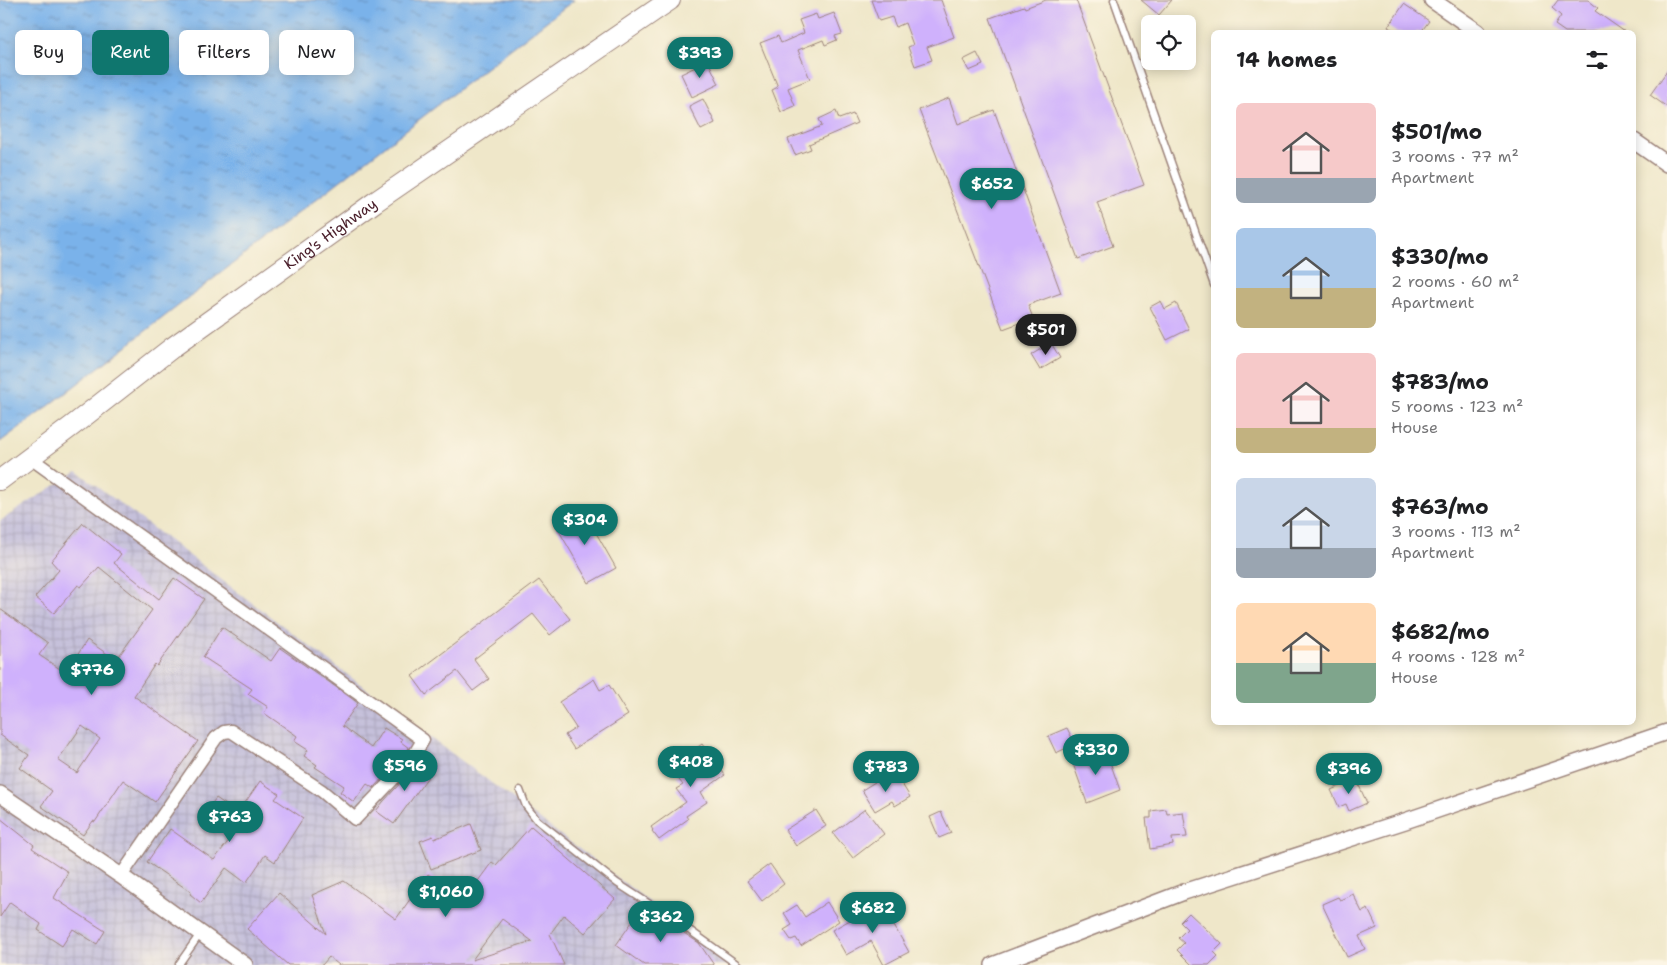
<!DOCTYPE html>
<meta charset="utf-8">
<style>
body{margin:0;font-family:"Shantell Sans",sans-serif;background:#f6f6f6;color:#202124;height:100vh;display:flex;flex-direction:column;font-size:19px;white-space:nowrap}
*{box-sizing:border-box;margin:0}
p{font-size:16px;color:#757577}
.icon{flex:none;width:28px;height:28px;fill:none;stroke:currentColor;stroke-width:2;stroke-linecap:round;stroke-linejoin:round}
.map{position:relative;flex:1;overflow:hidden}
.details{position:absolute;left:1211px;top:30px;width:425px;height:695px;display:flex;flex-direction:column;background:#fff;border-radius:8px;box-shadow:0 2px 12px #0003}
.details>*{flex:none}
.guide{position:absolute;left:15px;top:30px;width:475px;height:45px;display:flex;gap:10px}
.fabs{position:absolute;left:1141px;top:15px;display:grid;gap:10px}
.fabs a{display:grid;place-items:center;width:55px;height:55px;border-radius:8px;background:#fff;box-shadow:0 2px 12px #0003;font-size:25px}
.price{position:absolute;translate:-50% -42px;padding:0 11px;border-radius:18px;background:#0f766e;color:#fff;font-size:16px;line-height:32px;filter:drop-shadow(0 1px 2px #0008)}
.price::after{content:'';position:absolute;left:50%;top:30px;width:15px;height:11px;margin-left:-8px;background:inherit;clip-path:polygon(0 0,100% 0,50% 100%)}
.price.on{background:#222;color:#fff}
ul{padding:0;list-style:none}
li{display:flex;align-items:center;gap:15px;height:125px;padding:0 25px}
li span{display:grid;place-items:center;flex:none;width:140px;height:100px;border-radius:8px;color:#555}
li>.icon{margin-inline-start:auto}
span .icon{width:60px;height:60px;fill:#fffc;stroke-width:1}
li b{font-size:21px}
h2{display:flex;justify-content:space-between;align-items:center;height:60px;padding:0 25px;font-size:21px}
.tag{padding:0 18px;border-radius:8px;background:#fff;box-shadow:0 2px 12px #0003;font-size:18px;line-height:45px}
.tag.on{background:#0f766e;color:#fff}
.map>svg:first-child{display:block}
.industrial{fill:url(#industrial-grid)}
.water{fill:url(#water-ripples);stroke:#62688a}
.building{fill:#cfb1fc;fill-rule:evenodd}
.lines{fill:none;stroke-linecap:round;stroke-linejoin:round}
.service-casing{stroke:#9c837a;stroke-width:9}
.minor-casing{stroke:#9c837a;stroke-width:15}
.tertiary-casing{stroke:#9c837a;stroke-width:18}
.trunk-casing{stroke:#9c837a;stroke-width:22}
.service{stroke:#fff;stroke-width:6}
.minor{stroke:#fff;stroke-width:12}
.tertiary{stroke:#fff;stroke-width:15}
.trunk{stroke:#fff;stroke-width:20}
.labels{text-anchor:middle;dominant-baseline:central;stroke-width:4.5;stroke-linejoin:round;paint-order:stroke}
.street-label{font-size:15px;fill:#4a1f2b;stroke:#fcf5e5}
</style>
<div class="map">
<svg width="1667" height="965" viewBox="0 0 1667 965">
<defs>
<pattern id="industrial-grid" width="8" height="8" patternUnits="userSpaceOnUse" patternTransform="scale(1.25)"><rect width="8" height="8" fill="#c5c0da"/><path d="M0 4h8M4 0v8" fill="none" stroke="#aba5bb"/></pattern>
<pattern id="water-ripples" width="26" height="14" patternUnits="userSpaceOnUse" patternTransform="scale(1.25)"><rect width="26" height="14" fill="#7ab2ea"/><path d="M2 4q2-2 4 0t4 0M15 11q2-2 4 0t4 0" fill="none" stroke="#6690be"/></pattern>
</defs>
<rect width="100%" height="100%" fill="#fcf5e5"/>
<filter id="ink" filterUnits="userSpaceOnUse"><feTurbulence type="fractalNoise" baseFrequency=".02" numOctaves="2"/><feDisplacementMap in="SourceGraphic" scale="10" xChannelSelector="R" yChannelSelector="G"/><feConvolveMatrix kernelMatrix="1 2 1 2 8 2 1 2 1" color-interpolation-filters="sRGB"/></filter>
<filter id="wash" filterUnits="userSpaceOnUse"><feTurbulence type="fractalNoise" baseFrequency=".0096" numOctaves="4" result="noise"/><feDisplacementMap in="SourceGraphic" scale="20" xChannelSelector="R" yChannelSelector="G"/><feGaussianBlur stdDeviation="1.12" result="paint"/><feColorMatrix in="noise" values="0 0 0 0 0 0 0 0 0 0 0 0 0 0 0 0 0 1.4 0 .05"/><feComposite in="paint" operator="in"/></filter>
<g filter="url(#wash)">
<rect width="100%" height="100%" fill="#efe7c9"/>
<path class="industrial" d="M 77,471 L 733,965 L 0,965 L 0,521 Z"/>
<path class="water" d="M 0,0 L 574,0 L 50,405 L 0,442 Z"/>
<g id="blocks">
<path class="building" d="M 871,0 L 941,0 L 954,37 L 927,47 L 932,60 L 915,66 L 908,47 L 913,45 L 905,23 L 896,27 L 892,17 L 879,21 Z
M 1046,0 L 1076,0 L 1144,185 L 1097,202 L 1113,246 L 1078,259 L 990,18 L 1024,6 L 1025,8 Z
M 1141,0 L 1172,0 L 1159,15 Z
M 1558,0 L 1588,0 L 1598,8 L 1595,11 L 1625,32 L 1565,32 L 1555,25 L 1561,16 L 1552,8 Z
M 1404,4 L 1429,21 L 1421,32 L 1396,32 L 1388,27 Z
M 834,13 L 842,34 L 835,36 L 837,40 L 825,45 L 823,40 L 798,50 L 810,79 L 788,88 L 795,106 L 781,112 L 772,90 L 778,87 L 760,43 L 778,36 L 781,43 L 804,33 L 799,20 L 816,14 L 818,19 Z
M 977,53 L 983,65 L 969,71 L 963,60 Z
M 708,61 L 719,84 L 692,97 L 681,74 Z
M 1667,71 L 1667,107 L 1650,95 Z
M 949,98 L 958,124 L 994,110 L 1061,293 L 1028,305 L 1033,318 L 1003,329 L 919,110 Z
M 703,99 L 715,123 L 701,130 L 689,106 Z
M 836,111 L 839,119 L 853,114 L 857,123 L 809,144 L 811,149 L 795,155 L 788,139 L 822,126 L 819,119 Z
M 1161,301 L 1165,309 L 1176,303 L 1189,329 L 1167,340 L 1150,307 Z
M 1051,343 L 1060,358 L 1040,370 L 1031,355 Z
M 582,508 L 616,568 L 589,583 L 555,524 Z
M 83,523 L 121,554 L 114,563 L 159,599 L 174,578 L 204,599 L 157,666 L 155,664 L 134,696 L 198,741 L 155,802 L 123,780 L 95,822 L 93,821 L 83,835 L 41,806 L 52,791 L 20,768 L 29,755 L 0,735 L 0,609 L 48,643 L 39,655 L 66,673 L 87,640 L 116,660 L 152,610 L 99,567 L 81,587 L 78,585 L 54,613 L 35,597 L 59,570 L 51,561 ZM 82,726 L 100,739 L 77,773 L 58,760 Z
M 539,580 L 570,619 L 550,635 L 533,614 L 474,659 L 489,679 L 473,691 L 457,671 L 426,695 L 412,676 Z
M 222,627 L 271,661 L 280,648 L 329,682 L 358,703 L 342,726 L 371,748 L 384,728 L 402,739 L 401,742 L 409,748 L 404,755 L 373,788 L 367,784 L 354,802 L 340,792 L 344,786 L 315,767 L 317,765 L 304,756 L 308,750 L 294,741 L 297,736 L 264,713 L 268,707 L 248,694 L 252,689 L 203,657 Z
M 594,679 L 600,690 L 609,685 L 628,715 L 574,749 L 565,735 L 576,728 L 559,702 Z
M 1067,728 L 1075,744 L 1056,753 L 1048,736 Z
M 702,744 L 725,775 L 701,792 L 707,802 L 686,816 L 688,819 L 659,840 L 652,831 L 653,830 L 651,827 L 686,802 L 676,789 L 683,785 L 676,776 L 680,774 L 676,769 L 683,764 L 680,760 Z
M 1105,748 L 1120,790 L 1087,803 L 1072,761 Z
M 422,758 L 435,767 L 394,824 L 376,811 L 383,802 L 417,765 Z
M 897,776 L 910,797 L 895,806 L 892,801 L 875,811 L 862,790 L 883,777 L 887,782 Z
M 1356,779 L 1367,803 L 1349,811 L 1346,804 L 1339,807 L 1331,790 Z
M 260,781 L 279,794 L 275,799 L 303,818 L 275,862 L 265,855 L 246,883 L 226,868 L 201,903 L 190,894 L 191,892 L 147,862 L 170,829 L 214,860 L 230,839 L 201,818 L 216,798 L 238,813 Z
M 865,809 L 884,834 L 853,858 L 833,833 Z
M 1166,809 L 1167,814 L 1183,812 L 1187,837 L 1172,838 L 1173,845 L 1150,849 L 1146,818 L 1151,818 L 1151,811 Z
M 816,810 L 826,826 L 796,846 L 785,830 Z
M 941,812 L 951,833 L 939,838 L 930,817 Z
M 0,818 L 34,845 L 32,848 L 68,872 L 54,898 L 105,931 L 97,944 L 73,929 L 62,946 L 38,930 L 41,924 L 10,902 L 0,917 Z
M 471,824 L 481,850 L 431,869 L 420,841 L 433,836 L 434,839 Z
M 531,826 L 615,899 L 585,933 L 564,915 L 550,934 L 564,965 L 339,965 L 329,957 L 322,965 L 288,965 L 247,929 L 279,893 L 326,934 L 312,895 L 344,881 L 396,919 L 428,874 L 464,900 L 492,862 L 496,865 ZM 502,919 L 532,941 L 472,960 Z
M 770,864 L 784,884 L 762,901 L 747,881 Z
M 1353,894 L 1362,912 L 1368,909 L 1377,928 L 1359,936 L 1365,949 L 1347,957 L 1322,904 L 1338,897 L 1340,900 Z
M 884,901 L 896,922 L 893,924 L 909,952 L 884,965 L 871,941 L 846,955 L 832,930 Z
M 827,902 L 839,921 L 801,946 L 796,938 L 791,940 L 784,930 L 792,925 L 784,913 L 797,905 L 805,917 Z
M 643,906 L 699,943 L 714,965 L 644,965 L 616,945 Z
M 1189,913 L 1222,944 L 1214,952 L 1218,956 L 1209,965 L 1192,965 L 1177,950 L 1184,943 L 1178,938 L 1187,929 L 1180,922 Z"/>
</g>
</g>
<g filter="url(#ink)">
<use href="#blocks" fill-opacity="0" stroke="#9c837a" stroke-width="1"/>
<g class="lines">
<g class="service-casing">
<path id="service" d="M 1114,0 L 1214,285
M 520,790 L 526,806 L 537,820 L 617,883 L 685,927 L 738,965
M 179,964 L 200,934"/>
</g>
<g class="minor-casing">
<path id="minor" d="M 29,457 L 423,740 L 411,760 L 355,819 L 322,791 L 231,731 L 224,732 L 216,738 L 121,876"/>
</g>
<g class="tertiary-casing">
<path id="tertiary" d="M 1432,0 L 1478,32
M 1634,141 L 1667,164
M 0,794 L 121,876 L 245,965
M 993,965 L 1184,892 L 1405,821 L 1667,732"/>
</g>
<g class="trunk-casing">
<g id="trunk">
<path id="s1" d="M 0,480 L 72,426 L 173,347 L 375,202 L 670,0"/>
</g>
</g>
<use href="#service" class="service"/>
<use href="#minor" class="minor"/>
<use href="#tertiary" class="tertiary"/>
<use href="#trunk" class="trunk"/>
</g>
</g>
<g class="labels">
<g class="street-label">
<text stroke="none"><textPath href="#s1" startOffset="412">King's Highway</textPath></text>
</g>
</g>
</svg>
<div class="fabs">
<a><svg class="icon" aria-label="locate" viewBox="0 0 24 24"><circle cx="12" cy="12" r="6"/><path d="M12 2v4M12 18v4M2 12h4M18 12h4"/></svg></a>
</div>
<b class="price" style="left:700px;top:79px">$393</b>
<b class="price" style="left:992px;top:210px">$652</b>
<b class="price on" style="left:1046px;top:356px">$501</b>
<b class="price" style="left:585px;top:546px">$304</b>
<b class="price" style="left:92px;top:696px">$776</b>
<b class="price" style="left:1096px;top:776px">$330</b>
<b class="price" style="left:691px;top:788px">$408</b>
<b class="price" style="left:405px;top:792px">$596</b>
<b class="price" style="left:886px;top:793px">$783</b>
<b class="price" style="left:1349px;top:795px">$396</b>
<b class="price" style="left:230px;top:843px">$763</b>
<b class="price" style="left:446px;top:918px">$1,060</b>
<b class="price" style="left:873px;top:934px">$682</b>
<b class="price" style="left:661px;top:943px">$362</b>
<div class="guide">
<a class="tag">Buy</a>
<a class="tag on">Rent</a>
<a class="tag">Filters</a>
<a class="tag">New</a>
</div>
<section class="details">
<h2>14 homes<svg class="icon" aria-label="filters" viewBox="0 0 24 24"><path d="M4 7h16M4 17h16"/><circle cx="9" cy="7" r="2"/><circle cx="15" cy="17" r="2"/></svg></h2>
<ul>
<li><span style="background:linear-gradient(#f6c9c9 75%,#9aa5b1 0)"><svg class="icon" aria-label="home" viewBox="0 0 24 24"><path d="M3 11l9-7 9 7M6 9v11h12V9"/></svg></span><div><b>$501/mo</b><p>3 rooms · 77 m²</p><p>Apartment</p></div></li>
<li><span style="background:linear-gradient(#a9c7e8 60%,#c2b280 0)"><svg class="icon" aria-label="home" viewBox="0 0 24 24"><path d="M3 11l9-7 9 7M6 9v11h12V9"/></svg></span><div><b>$330/mo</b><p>2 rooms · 60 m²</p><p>Apartment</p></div></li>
<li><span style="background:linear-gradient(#f6c9c9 75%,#c2b280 0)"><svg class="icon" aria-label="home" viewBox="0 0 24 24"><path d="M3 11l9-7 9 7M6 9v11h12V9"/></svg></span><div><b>$783/mo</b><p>5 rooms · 123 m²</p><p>House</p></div></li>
<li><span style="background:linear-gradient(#c9d6e8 70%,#9aa5b1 0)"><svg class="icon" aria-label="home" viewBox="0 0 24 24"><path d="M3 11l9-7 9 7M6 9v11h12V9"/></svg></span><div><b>$763/mo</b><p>3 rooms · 113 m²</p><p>Apartment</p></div></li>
<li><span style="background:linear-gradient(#ffd9b3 60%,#7fa58c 0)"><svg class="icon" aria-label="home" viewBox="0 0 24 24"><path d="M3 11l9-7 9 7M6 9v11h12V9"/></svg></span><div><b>$682/mo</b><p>4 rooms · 128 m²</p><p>House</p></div></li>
</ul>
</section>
</div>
